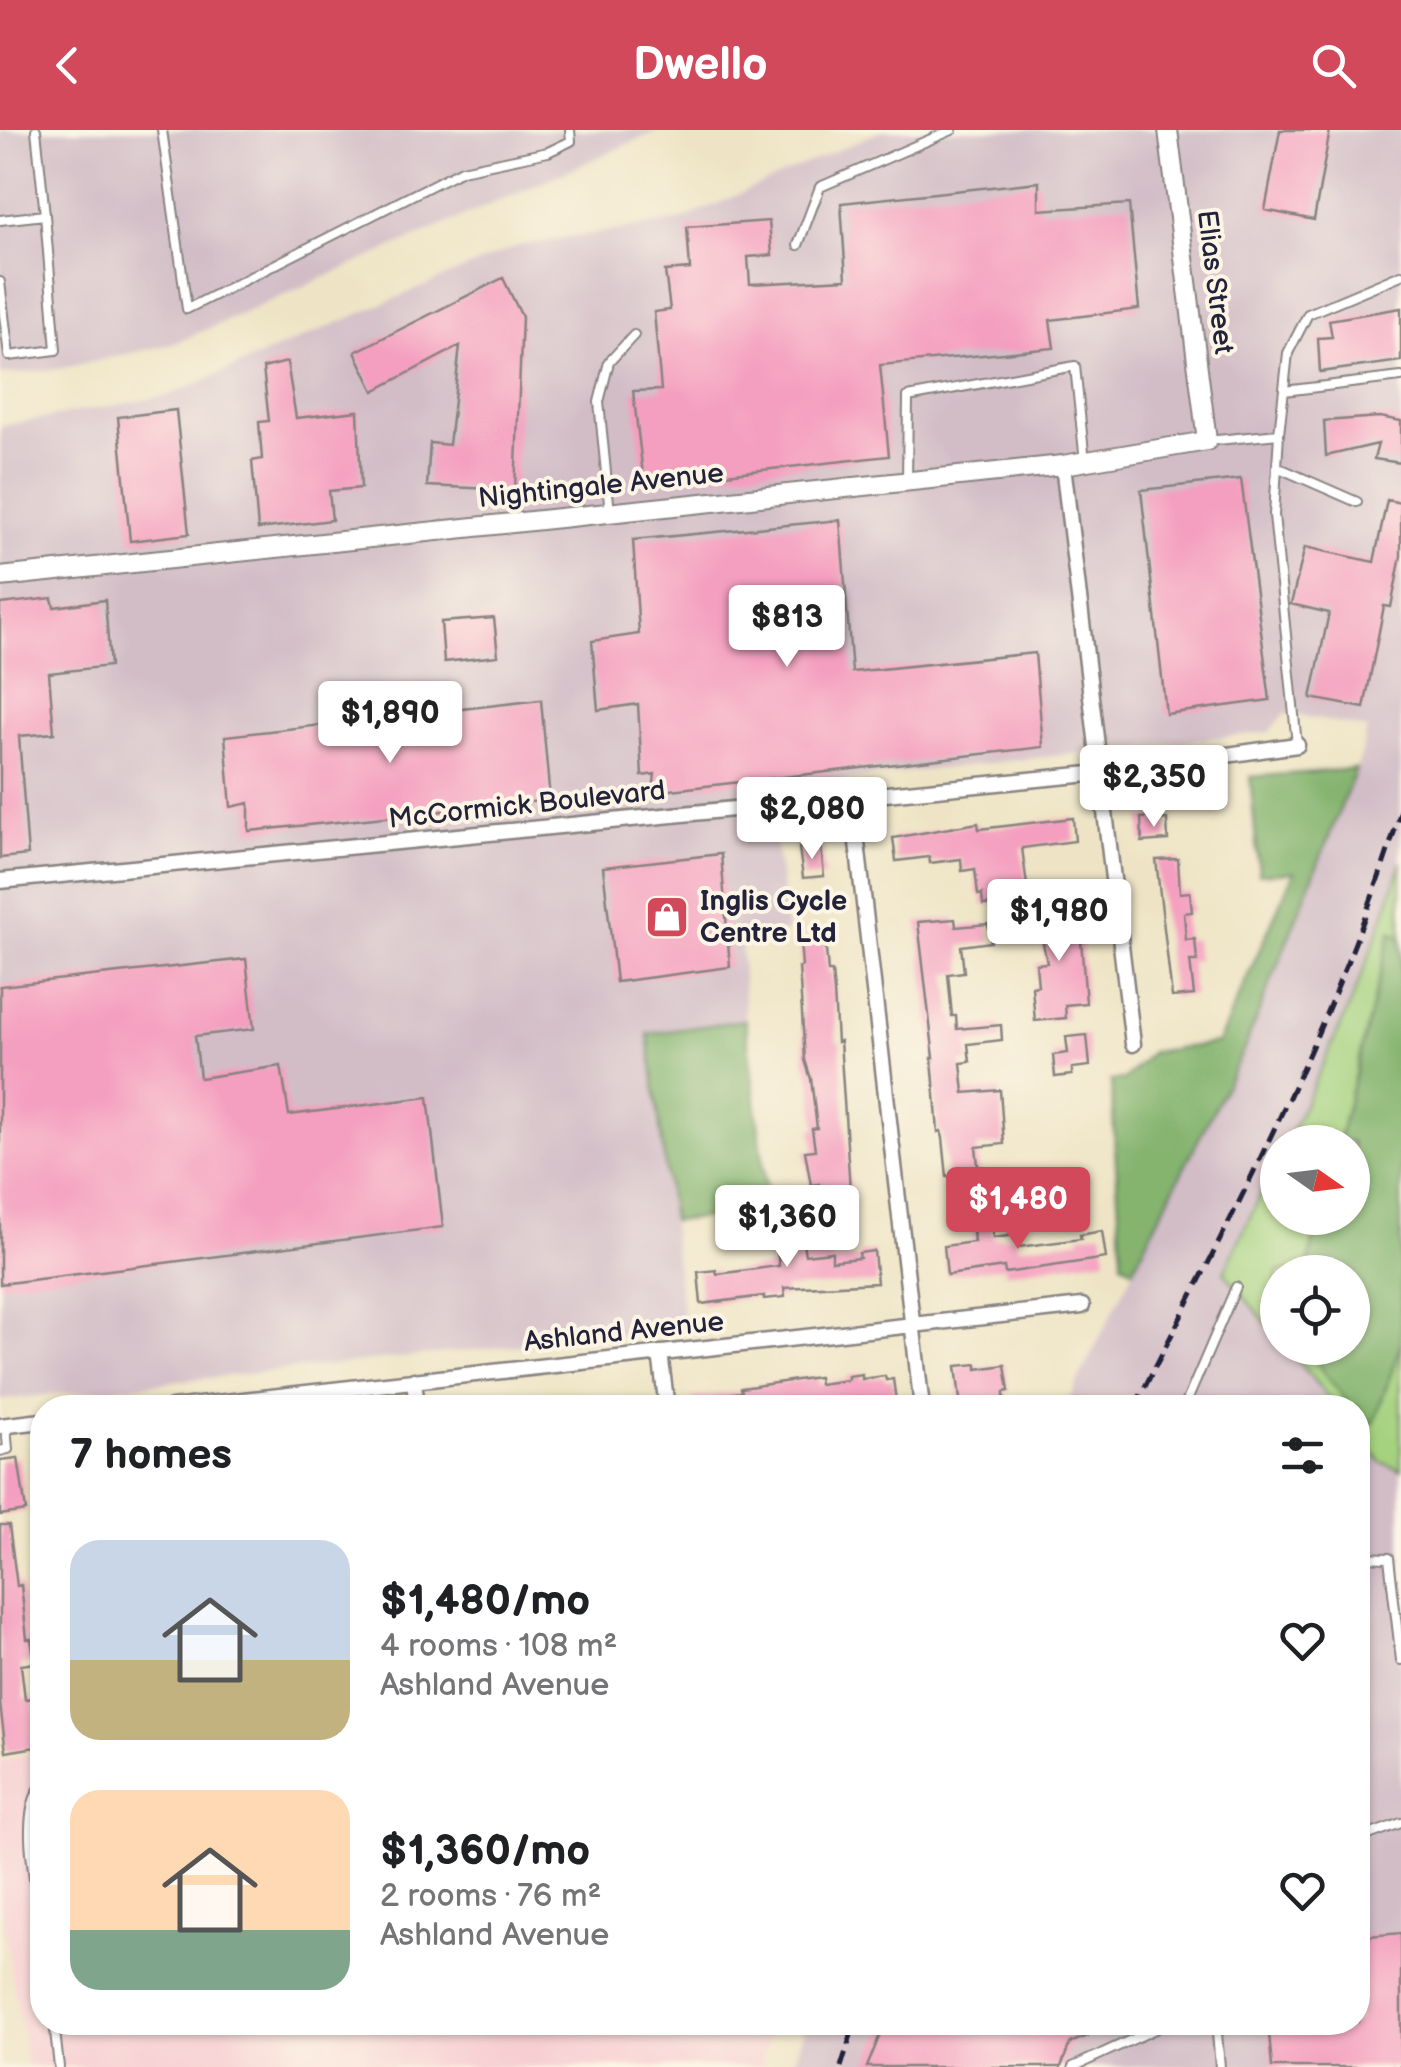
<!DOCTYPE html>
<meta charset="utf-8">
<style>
body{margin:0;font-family:"Balsamiq Sans",sans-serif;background:#f2f2f2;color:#202124;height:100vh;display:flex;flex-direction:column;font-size:38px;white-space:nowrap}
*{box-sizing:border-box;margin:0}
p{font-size:32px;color:#757577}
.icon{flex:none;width:55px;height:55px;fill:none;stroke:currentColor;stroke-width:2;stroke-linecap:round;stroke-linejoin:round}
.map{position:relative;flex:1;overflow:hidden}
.side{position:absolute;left:30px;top:1265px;width:1340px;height:640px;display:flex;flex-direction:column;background:#fff;border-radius:40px;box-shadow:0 2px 8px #0004}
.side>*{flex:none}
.needle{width:65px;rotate:104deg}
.tools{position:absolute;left:1260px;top:995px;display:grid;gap:20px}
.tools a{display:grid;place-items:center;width:110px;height:110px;border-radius:50%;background:#fff;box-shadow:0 2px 8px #0004;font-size:50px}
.price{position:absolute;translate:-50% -85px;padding:0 22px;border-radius:10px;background:#fff;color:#222;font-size:32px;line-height:65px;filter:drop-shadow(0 2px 5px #0008)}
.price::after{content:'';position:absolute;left:50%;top:60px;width:30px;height:22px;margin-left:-15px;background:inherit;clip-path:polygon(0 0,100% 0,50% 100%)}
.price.selected{background:#d1495b;color:#fff}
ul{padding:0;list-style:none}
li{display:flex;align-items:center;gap:30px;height:250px;padding:0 40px}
li span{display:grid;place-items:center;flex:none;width:280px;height:200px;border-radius:30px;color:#555}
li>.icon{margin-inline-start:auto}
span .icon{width:120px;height:120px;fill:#fffc;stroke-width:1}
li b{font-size:42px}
h2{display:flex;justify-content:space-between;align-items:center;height:120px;padding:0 40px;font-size:42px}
header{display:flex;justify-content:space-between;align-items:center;height:130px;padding:0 40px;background:#d1495b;color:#fff;font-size:45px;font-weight:700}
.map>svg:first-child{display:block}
.built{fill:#f7cfd3}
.industrial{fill:#d2bdc7}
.green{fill:#a5d27f;stroke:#647a5d;stroke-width:2.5}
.forest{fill:#84b46e;stroke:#536b54;stroke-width:2.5}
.building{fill:#f49fbf}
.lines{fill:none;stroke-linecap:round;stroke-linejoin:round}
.service-casing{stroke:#888380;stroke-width:12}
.minor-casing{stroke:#888380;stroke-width:19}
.tertiary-casing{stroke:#888380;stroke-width:22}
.service{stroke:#fff;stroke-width:8}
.minor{stroke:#fff;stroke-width:14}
.tertiary{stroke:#fff;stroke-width:18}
.rail{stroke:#22223b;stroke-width:5;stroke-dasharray:15 8;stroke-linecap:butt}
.labels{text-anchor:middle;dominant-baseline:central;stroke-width:8;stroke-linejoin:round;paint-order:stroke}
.street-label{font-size:28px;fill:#22223b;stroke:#fcf5e5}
.poi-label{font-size:28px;font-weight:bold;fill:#22223b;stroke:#fcf5e5;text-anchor:start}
</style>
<header><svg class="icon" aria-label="back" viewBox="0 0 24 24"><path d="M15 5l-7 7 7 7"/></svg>Dwello<svg class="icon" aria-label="search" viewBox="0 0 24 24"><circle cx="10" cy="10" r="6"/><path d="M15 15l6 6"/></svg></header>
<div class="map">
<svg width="1401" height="1937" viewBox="0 0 1401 1937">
<rect width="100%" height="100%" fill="#fcf5e5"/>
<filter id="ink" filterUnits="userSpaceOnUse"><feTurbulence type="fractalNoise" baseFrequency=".01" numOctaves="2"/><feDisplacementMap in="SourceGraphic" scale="20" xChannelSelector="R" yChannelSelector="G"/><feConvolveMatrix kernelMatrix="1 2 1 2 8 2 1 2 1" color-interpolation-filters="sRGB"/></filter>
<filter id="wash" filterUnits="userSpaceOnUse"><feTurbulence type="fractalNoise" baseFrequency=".0048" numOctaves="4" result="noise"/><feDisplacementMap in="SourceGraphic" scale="40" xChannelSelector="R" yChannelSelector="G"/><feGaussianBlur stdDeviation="2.25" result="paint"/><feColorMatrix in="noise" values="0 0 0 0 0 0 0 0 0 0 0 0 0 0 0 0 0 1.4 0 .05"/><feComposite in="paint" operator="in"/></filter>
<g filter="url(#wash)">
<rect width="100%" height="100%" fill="#eee4c5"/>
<path class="built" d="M 42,1622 L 42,1892 L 772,1893 L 760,1937 L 27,1937 L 0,1773 L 0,1631 Z"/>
<path class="industrial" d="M 0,0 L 660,0 L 173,214 L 59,239 L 0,245 Z
M 883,0 L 1401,0 L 1401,732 L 1386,784 L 1344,891 L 1286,1012 L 1278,1012 L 1277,1030 L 1224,1142 L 1277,1207 L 1278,1218 L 1287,1218 L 1336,1277 L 1065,1277 L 1244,919 L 1357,639 L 1367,599 L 1285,583 L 1269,602 L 769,658 L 787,801 L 741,806 L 745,890 L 648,905 L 684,1198 L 0,1270 L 0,296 L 167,266 L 518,116 L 681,90 Z
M 1358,1303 L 1381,1332 L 1401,1340 L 1401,1937 L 792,1937 L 806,1893 L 1358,1892 Z"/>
<path class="green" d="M 1401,732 L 1401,1340 L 1381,1332 L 1358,1303 L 1358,1278 L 1336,1277 L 1287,1218 L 1352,1218 L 1352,1142 L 1278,1142 L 1277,1207 L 1224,1142 L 1277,1030 L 1278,1088 L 1352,1088 L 1352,1012 L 1286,1012 C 1330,921 1373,830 1401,732 Z"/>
<path class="forest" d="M 1356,639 L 1244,919 L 1133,1139 L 1122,1132 L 1111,951 L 1124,950 L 1151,922 L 1218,913 L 1294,742 L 1259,744 L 1250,647 Z
M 1391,801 L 1401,808 L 1401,1214 L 1374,1293 L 1360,1286 L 1358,1278 L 1352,1277 L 1323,1242 L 1309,1218 L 1352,1218 L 1352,1142 L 1306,1142 L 1319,1088 L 1352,1088 L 1352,1012 L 1338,1012 Z
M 745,890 L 769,1080 L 672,1091 L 648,904 Z"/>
<g id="blocks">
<path class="building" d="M 1280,0 L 1330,0 L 1314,90 L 1265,80 Z
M 1039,52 L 1039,80 L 1129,74 L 1139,179 L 1050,190 L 1054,218 L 880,235 L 889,326 L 644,353 L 633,261 L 661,260 L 654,182 L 670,180 L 665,141 L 690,139 L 687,97 L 769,91 L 772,125 L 748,127 L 750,154 L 846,149 L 841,73 Z
M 503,148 L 522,187 L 515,360 L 427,356 L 430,313 L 449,315 L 460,216 L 374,261 L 355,222 Z
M 1401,178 L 1401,231 L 1320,242 L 1318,208 L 1332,207 L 1329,190 Z
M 287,232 L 296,288 L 358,281 L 361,358 L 329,361 L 332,390 L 258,399 L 252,331 L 262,329 L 259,292 L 269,291 L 263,238 Z
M 176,280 L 189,404 L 130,411 L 118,287 Z
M 1380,287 L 1401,291 L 1401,333 L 1374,329 L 1378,314 L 1326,326 L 1324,291 Z
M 1241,349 L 1270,570 L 1166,584 L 1141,360 Z
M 1387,370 L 1401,373 L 1401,426 L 1391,477 L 1384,476 L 1364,578 L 1311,568 L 1329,483 L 1291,474 L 1305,417 L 1374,432 Z
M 840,390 L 852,542 L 1035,523 L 1043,617 L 653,662 L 655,644 L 642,646 L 638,574 L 598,580 L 592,511 L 639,504 L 633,410 Z
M 52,468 L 54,477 L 105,470 L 110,536 L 49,543 L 54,603 L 19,606 L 28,725 L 0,728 L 0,474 Z
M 494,488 L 498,526 L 444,532 L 441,492 Z
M 541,570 L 550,670 L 249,701 L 249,673 L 231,677 L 225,606 Z
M 1155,687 L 1155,690 L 1167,689 L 1168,710 L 1142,712 L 1141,688 Z
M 1073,688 L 1075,711 L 1022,718 L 1029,770 L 983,775 L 982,764 L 978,765 L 975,739 L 962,741 L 961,729 L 930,733 L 929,727 L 896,731 L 893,708 L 978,693 L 979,699 Z
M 821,716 L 824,746 L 803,748 L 799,718 Z
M 721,724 L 730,837 L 616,852 L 603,737 Z
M 1178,729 L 1180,763 L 1190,762 L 1192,782 L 1184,783 L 1186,810 L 1195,809 L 1197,831 L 1190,831 L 1194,865 L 1172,867 L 1156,730 Z
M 1074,775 L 1075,785 L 1079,785 L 1086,873 L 1065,875 L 1066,888 L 1035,891 L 1032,857 L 1038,856 L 1036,834 L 1047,833 L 1036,778 Z
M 955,789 L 956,797 L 988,794 L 991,812 L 961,816 L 964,842 L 948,844 L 952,886 L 956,886 L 957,899 L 1001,895 L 1002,910 L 968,914 L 970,932 L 961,933 L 964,963 L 1000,960 L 1004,1014 L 976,1017 L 979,1044 L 947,1047 L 943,1008 L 941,1001 L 938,1002 L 932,928 L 934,928 L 918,792 Z
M 825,808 L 828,842 L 832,842 L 834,862 L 837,912 L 840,911 L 850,1060 L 820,1064 L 819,1054 L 811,1055 L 805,1021 L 815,1020 L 812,999 L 817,998 L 811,949 L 805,930 L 799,837 L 802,836 L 800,811 Z
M 246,829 L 254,899 L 195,906 L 200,948 L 281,936 L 289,985 L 428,967 L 443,1097 L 0,1154 L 0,856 Z
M 1087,905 L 1090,936 L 1072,938 L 1072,945 L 1055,947 L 1053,925 L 1068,923 L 1066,907 Z
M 798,1086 L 805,1125 L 832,1122 L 832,1131 L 860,1128 L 859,1123 L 874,1121 L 877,1153 L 784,1158 L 785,1167 L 764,1169 L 764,1166 L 701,1174 L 698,1142 L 716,1140 L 717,1144 L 779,1136 L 773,1087 Z
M 991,1086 L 993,1108 L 1016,1105 L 1018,1117 L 1081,1109 L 1080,1105 L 1102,1101 L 1106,1128 L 1005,1143 L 1004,1137 L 947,1145 L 944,1116 L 974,1112 L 972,1088 Z
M 977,1234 L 977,1239 L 1005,1235 L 1009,1261 L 1004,1262 L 1004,1269 L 982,1273 L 982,1276 L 961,1278 L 956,1236 Z
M 862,1244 L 862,1249 L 885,1246 L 886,1250 L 893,1249 L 897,1278 L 693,1278 L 692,1268 L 742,1262 L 741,1258 L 818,1247 L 819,1254 L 848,1250 L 848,1246 Z
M 18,1328 L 26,1381 L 0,1385 L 0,1330 Z
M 0,1395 L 9,1395 L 17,1456 L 21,1455 L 27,1509 L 31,1509 L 35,1533 L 21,1535 L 25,1569 L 34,1568 L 38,1597 L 42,1596 L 42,1616 L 6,1622 L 0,1574 Z
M 1401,1803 L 1401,1937 L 1272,1937 L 1268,1892 L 1358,1892 L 1358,1807 Z
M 885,1892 L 1092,1892 L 1087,1906 L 1070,1913 L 1061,1937 L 867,1937 Z"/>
</g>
</g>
<g filter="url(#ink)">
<use href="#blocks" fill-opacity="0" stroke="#888380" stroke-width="2.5"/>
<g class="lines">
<g class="service-casing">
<path id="service" d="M 162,0 L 187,179 L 462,40 L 548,22 L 571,11 L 570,0
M 0,90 L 45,85 L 36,0
M 798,115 L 820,57 L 952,0
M 0,152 L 9,226 L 56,220 L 45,85
M 1284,261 L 1401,247
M 1279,304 L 1288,223 L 1308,184 L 1401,145
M 1207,311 L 1279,304 L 1274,385 L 1297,615
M 1277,337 L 1357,372
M 907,351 L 908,267 L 1075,236 L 1085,332
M 610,383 L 599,272 L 609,232 L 634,205
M 1184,1278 L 1236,1157
M 0,1321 L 8,1319 L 6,1297
M 1358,1427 L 1389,1428 L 1401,1530
M 42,1655 C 17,1685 38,1763 42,1801
M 1358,1709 L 1401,1693
M 54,1892 L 59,1937
M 1216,1892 L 1220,1937
M 1073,1937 L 1170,1892"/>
</g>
<g class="minor-casing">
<path id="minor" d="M 1063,335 L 1133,914
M 852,669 L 922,1278
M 0,751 L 1100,643 L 1297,615
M 660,1223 L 667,1278
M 414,1250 L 417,1278
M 172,1278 L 1082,1176
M 0,1296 L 42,1291"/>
</g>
<g class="tertiary-casing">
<path id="tertiary" d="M 0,447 L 1063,335 L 1207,311 L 1168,0"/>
</g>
<use href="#service" class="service"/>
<use href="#minor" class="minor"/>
<use href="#tertiary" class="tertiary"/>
<path class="rail" d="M 1134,1278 C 1234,1083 1337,890 1401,680
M 841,1937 L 855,1892"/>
</g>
</g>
<defs>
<g id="shop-square" transform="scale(2.25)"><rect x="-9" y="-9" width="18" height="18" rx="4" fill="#d1495b" stroke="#fcf5e5"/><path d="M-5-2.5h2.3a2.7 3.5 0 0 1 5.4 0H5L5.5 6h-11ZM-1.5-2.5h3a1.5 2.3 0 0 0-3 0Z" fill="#fff"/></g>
</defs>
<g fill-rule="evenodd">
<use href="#shop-square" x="667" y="787"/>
</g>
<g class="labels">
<g class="street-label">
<text transform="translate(1215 152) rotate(83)">Elias Street</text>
<text transform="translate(601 356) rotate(-6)">Nightingale Avenue</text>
<text transform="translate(527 675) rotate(-6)">McCormick Boulevard</text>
<text transform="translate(624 1202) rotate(-6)">Ashland Avenue</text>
</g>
<g class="poi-label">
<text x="700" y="771">Inglis Cycle<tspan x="700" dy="32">Centre Ltd</tspan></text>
</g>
</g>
</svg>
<div class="tools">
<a><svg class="needle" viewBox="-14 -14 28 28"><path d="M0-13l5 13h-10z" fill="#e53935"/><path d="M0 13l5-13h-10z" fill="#757577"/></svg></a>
<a><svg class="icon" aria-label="locate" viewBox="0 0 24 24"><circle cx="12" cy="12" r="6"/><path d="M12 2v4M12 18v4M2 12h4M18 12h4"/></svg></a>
</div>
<b class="price" style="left:787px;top:540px">$813</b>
<b class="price" style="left:390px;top:636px">$1,890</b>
<b class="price" style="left:1154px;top:700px">$2,350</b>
<b class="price" style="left:812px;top:732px">$2,080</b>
<b class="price" style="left:1059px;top:834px">$1,980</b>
<b class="price selected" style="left:1018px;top:1122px">$1,480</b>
<b class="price" style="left:787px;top:1140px">$1,360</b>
<section class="side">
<h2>7 homes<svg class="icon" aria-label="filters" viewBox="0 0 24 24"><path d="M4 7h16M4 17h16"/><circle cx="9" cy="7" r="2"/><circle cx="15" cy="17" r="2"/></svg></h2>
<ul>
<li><span style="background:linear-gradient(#c9d6e8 60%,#c2b280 0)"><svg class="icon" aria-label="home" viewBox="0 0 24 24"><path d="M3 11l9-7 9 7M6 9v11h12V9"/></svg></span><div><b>$1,480/mo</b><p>4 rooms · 108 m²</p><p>Ashland Avenue</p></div><svg class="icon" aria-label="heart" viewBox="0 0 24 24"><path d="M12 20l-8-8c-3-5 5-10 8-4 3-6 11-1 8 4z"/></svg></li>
<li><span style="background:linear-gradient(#ffd9b3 70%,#7fa58c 0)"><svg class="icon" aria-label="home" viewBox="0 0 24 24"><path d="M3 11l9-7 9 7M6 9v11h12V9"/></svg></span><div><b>$1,360/mo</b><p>2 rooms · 76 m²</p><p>Ashland Avenue</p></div><svg class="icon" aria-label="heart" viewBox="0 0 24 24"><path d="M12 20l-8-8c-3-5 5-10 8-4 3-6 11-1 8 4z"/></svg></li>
</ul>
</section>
</div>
